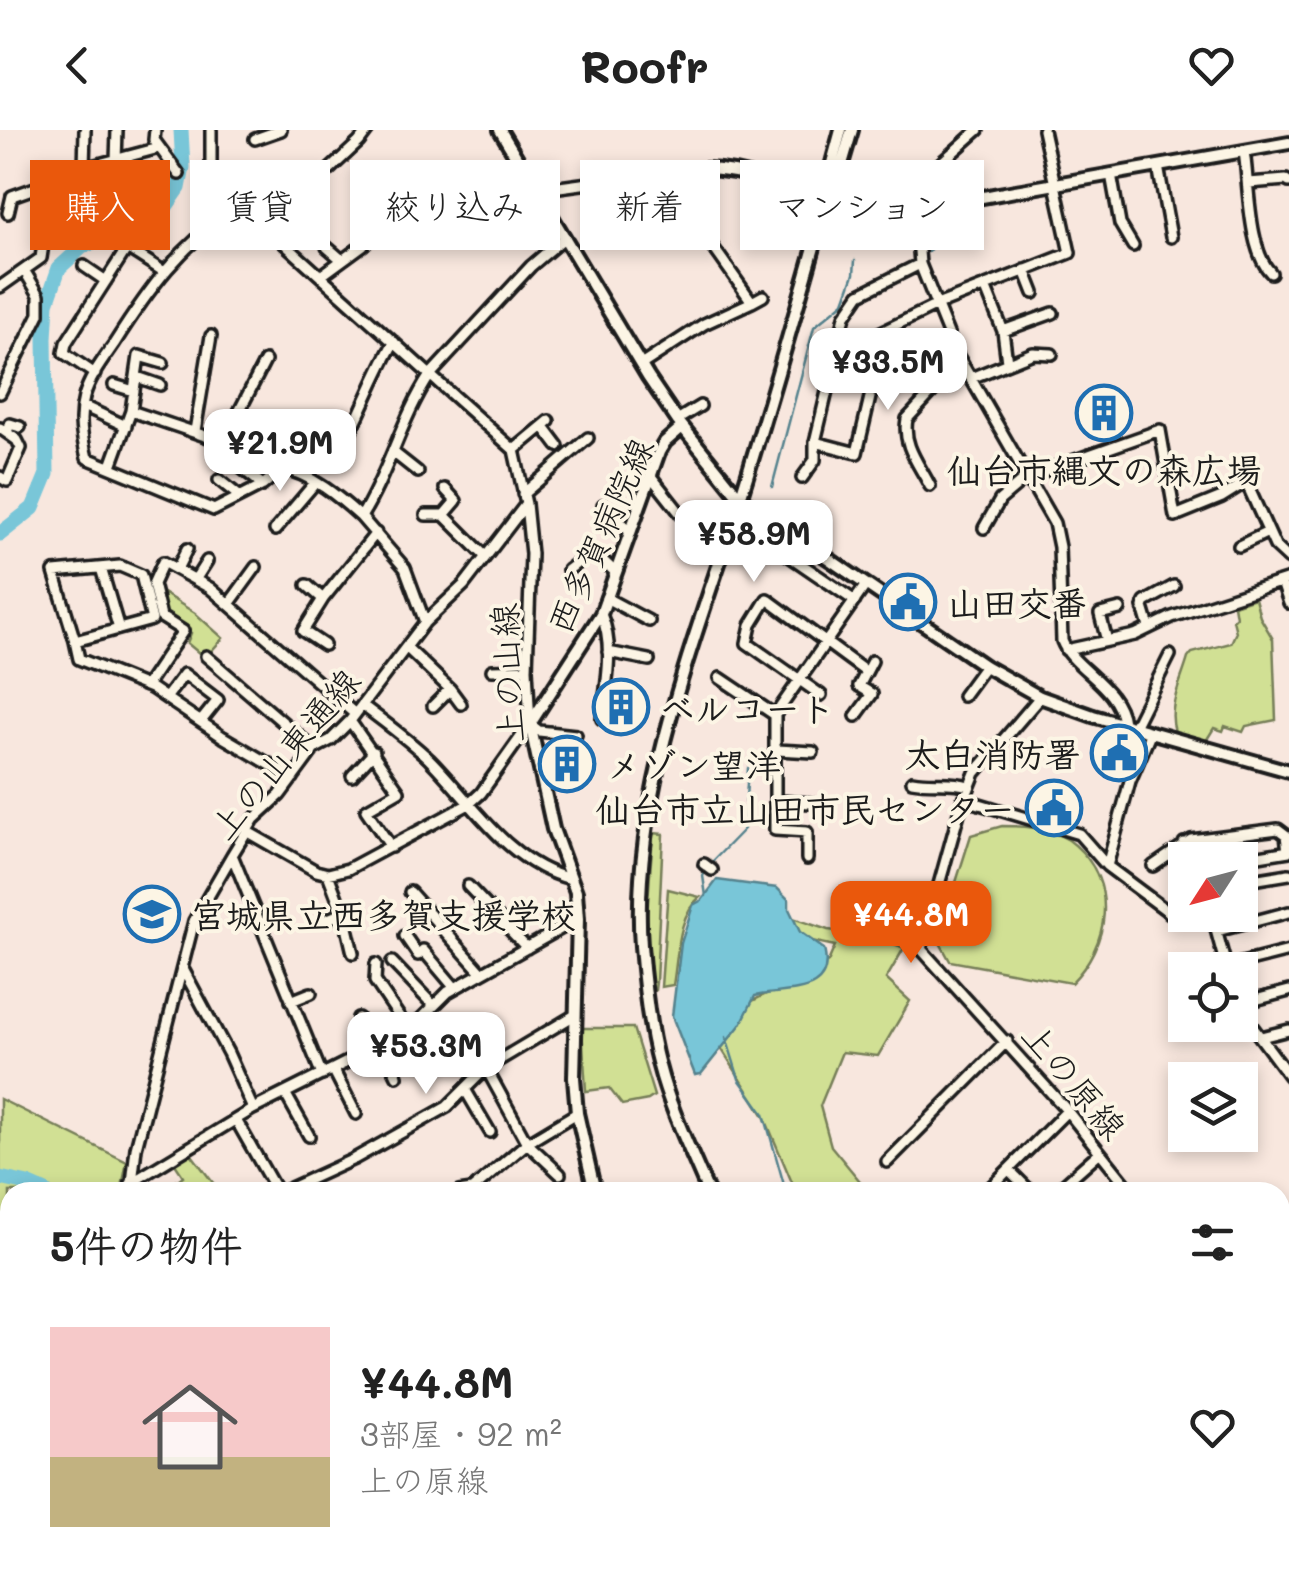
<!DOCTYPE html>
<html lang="ja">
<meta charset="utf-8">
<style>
body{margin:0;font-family:Mali,"Klee One",sans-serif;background:#f6f6f6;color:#222;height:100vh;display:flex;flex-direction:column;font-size:38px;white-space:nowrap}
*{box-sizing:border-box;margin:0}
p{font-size:32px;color:#767676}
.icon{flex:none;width:55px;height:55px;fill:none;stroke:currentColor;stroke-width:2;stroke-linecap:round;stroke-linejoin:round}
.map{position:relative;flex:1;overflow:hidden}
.side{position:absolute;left:0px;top:1052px;width:1290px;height:392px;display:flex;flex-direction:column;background:#fff;border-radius:30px 30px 0 0;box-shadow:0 5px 15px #0003}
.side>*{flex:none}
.hud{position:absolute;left:30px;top:30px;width:1230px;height:90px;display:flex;gap:20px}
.needle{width:65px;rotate:234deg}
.fabs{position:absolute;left:1168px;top:712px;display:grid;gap:20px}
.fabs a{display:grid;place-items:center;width:90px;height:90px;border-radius:0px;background:#fff;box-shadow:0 5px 15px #0003;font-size:50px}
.price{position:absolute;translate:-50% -85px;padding:0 22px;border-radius:20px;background:#fff;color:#222;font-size:32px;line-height:65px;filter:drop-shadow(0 2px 5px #0008)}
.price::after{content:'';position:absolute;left:50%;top:60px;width:30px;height:22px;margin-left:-15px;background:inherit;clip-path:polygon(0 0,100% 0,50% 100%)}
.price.selected{background:#ea580c;color:#fff}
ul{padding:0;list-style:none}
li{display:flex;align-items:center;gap:30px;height:250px;padding:0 50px}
li span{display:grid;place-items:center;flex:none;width:280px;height:200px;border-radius:0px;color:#555}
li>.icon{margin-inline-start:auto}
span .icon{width:120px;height:120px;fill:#fffc;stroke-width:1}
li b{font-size:42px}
h2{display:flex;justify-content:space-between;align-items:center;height:120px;padding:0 50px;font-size:42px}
.tag{padding:0 35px;border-radius:0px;background:#fff;box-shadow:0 5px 15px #0003;font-size:35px;line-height:90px}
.tag.selected{background:#ea580c;color:#fff}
header{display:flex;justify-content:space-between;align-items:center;height:130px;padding:0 50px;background:#fff;font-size:45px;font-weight:700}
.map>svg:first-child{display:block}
.green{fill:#d1e094;stroke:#767e58;stroke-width:2.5}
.water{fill:#79c6d8;stroke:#54828d;stroke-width:2.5}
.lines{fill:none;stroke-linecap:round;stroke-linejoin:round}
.stream{stroke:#54828d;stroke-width:2.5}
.river{stroke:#79c6d8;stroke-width:15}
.minor-casing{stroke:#1c1c1c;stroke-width:16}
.tertiary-casing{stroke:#1c1c1c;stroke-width:18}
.minor{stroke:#fcf5e5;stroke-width:9}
.tertiary{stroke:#fcf5e5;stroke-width:10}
.labels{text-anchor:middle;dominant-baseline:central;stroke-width:8;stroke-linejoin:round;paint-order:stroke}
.poi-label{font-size:35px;font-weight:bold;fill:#1c1c1c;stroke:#fcf5e5;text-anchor:start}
.street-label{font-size:35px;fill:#1c1c1c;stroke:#fcf5e5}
</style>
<header><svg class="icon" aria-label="back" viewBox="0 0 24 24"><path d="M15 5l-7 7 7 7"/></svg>Roofr<svg class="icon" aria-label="heart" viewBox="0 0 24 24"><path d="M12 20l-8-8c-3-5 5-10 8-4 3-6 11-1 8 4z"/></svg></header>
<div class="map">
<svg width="1289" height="1444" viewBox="0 0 1289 1444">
<rect width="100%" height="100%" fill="#f8e7de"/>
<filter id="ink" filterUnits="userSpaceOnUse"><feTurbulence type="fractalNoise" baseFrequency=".01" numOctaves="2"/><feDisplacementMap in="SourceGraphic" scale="20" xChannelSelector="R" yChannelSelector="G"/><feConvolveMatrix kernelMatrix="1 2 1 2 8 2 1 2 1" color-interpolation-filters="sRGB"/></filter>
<g filter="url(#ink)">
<path class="green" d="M 163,463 L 195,483 L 223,508 L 205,528 L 187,513 L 191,503 L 164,486 Z
M 1255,468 L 1260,487 L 1273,509 L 1276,590 L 1246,596 L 1243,602 L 1225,596 L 1223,601 L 1214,598 L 1206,611 L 1175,602 C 1167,576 1181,553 1188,528 L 1192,523 L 1231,513 L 1236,502 L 1233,490 L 1236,487 L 1234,475 Z
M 1002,696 C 1027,696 1056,698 1075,715 C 1119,754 1109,815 1071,853 L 950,831 L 938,809 L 971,705 Z
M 653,703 L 663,704 L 656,852 L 655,860 L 652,861 L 646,799 Z
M 668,759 L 700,767 C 677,785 678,828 673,855 L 661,857 Z
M 787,786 L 828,800 L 873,805 L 904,818 L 886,849 L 910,871 L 878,926 L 842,922 L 820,976 L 831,1016 L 869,1062 L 796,1062 L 764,986 L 714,907 L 743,876 L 828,832 L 835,816 L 788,806 Z
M 582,898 L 633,898 L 654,966 L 648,970 L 622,975 L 609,958 L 586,961 Z
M 0,969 L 127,1032 L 121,1062 L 10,1062 L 10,1273 L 0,1278 L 0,1176 L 8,1132 L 0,1113 Z
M 189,1021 L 220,1062 L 181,1062 L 174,1053 L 183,1046 L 173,1031 Z
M 1048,1435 L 1219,1435 L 1219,1444 L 1060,1444 Z"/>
<path class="water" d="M 717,750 L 777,758 L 789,770 L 789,779 L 800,802 L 824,819 C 836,867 786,859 755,866 L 741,894 L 701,944 L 695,945 L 672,886 L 681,813 L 693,775 L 702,770 Z"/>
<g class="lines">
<path class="stream" d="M 928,122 L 961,78
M 772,357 L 814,197 L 844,172 L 854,144 L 855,130
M 710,734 L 744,699 L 748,638
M 706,766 L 703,746 L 706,740
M 726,907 L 739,949 L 764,984 L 786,1062
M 1117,1435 L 1124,1444"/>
<path class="river" d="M 0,404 L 33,378 L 47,344 L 45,208 L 47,173 L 59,138 L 82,117 L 132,96 L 165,78 L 179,58 L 183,37 L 181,0
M 0,1048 L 28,1054 L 46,1062
M 161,1444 L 165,1435"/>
<g class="minor-casing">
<path id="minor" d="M 155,0 L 154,10 L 179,44
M 211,0 L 211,45 L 215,62 L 267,98 L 430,245 C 401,289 389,342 361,387 L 405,438 L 425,492
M 978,0 L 914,57 L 920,134 L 955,221 L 1054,393 L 1059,417 L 1062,511 C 1073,539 1119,556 1123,593
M 255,9 L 281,0
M 1244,21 C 1249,53 1248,121 1271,143
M 125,28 L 129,79
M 116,31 L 117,0
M 1158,36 L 1171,107
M 84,38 L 159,18
M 692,38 L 705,83 L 705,99 L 711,114 L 752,172 L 763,166
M 1111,44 L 1120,94 L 1133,116
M 1249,53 L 1286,50 L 1289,52
M 539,63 L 552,58 L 677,41
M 108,74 L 127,73
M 236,78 C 180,116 150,157 114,214 C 103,230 89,248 84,267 C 78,289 82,307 87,328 L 214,380 L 263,355
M 8,83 L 12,66 L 63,48
M 267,98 L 359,12 L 368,0
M 892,109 L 918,112
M 327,117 L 342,130
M 84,136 L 106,151
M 1025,140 L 1034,163
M 322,145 L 363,115 L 400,79
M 985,156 L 1003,201 L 1007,232
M 0,157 L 41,128 L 47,87 L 63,48 L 66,44 L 84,38 L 85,0
M 1003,201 L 1053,183
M 834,225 L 937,175 L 1070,123 L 1043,0
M 265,231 L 225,309 L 235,333 L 263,355 L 282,339 C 311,343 340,368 361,387
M 641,235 L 704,194 L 752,172
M 95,244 L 64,223 L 66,213 L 127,118 L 163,141
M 137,247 L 160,255
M 971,248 L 1033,223 L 1052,224
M 114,255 L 134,261
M 0,263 L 39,184 L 39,165 L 24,140
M 83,276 L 126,296
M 131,281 L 214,309 L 225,309
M 677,290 L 700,276
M 543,296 L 558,316
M 0,298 L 17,310 L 21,318 L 7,351 L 0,347
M 195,301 L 211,206
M 7,302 L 10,294 L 20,297
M 815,312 L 857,323 L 871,263 L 955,221
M 342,319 C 361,284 374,247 394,212
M 514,320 L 549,291
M 394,323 L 418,342
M 111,336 L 131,281 L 139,226 L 163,233
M 282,339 L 304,300
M 650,345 L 691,397
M 802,348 L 815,330 L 815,312 L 845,186 L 860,164 L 920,134
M 219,350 L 239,366
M 930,356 C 919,334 902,315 907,289 L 960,232
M 445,359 L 456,371 L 444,385 L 485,426
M 523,364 L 588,308
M 603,375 L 630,402
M 735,383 L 750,399 L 855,471
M 426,385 L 444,385
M 984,398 L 1000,370 L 1027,347 L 1160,300 L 1175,386 L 1222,367 L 1246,352 L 1275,416 L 1289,429
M 275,400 L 315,353
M 1239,416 L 1268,402
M 101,438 L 119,499
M 177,439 L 187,419
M 568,440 L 593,421 L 615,442
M 195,450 L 207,431
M 1282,452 L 1289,473
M 307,455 L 323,469
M 606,468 L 649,491
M 229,474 L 256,437
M 601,484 C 615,516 606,556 602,589
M 1149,497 L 1143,477 L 1145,472 L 1174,456
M 75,511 L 54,442 L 120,436 L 141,445 L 152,490 L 75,511 L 79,529 L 151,558 L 223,607 L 293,648
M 1107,511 L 1100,484 L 1120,479
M 324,515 L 303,501 L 323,469 L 376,403
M 406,517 L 450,559 L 461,574
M 1066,520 L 1135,505 L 1172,487 L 1289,449
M 608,522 L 649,530
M 206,526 L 314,619
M 492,540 L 527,539
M 720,548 L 775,585
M 146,556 L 183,501 L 161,487 L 153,454 L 163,432 L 210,458 L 355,584
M 821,565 L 747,513 L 751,495 L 767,469 L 866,542
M 963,566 L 985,536
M 1040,567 L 975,643 L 959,683 L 921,819 L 1064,977 L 1132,1062
M 166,568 L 184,544 L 218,570 L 202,590
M 362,575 C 384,592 408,609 429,629 C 473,673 507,733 571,749
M 433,576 L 450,559
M 856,586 L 872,564 L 859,556 L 872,531
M 350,591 L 399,661 L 366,680 L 391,717
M 530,594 L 527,539 L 531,424 L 526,374 L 514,320 L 430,245 L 531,136 L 565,107
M 530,594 L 539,601 L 576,605
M 1134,597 L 1170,525
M 777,620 L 813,622
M 352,646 L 374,622
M 912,651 C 933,655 949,650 969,656
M 963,669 L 1079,704 L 1107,736 L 1170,783 L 1185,773
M 776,671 L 811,673
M 246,701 L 316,741 L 328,744 L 348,739 L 469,674 L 481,663 L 530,594
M 1184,713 L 1195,730
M 232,725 L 322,945
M 807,729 L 807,702 L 775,700 L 775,585 L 865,456
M 1235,730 L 1289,721
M 704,734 L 712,740
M 1107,736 L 1130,651 L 1151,602
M 1153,736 L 1191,710 L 1278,699 L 1286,705 L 1288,721
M 328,744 L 345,789 L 353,823
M 1240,752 L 1289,744
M 468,756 L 527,818
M 410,762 L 482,843
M 1240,775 L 1244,794
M 1212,785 L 1227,840
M 323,791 L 343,783
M 1217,801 L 1289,782
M 405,806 L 418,825 L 423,820 L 455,858
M 392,832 L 434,876
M 376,834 L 375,851 L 409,901
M 1226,837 L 1289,821
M 183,839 L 228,923 L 253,979
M 291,871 L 311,863
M 1240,874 L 1289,861
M 1240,880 L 1289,946
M 358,888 L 373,919
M 1261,907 L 1289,900
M 382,915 L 397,946
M 486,938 L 527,1013 L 560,1044
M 333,939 L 356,984
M 466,961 L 490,1002
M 285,963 L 309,1006
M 236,990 L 277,1062
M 887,1032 L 1007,911
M 1009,1040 L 1031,1062
M 131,1053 L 253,979 L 409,901 L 448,862 L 578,789
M 131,1062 L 136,1018 L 194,791 L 232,725 L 254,689 L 280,665 L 314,619 L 331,610 L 350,591 L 425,492 L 464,455 L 526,374
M 282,1062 L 354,1029 L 447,977 L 486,938 L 575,885
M 459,1062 L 472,1060 L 527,1013 L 577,983
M 986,1062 L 1067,981
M 1055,1062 L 1100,1022
M 1280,1171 L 1289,1172
M 1280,1266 L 1289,1284
M 0,1308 L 10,1302
M 0,1331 L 6,1372 L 0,1400
M 69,1435 L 74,1444
M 122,1435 L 126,1444
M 999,1435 L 1010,1444
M 226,1444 L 228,1435
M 571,1444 L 572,1435
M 679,1444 L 680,1435"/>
</g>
<g class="tertiary-casing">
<path id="tertiary" d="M 500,0 L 648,247 L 677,290 L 740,368 L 985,536 L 1040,567 L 1093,586 L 1289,641
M 677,41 C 751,28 808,78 884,78 C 932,78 980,67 1027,59 C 1114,44 1201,28 1289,13
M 827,70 L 826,55 L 841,0
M 595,1062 L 577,983 L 574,948 L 578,789 L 576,762 L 553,699 L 530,594 L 601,484 L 659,322 L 665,312 L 682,297
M 708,1062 C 691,1021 670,979 659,936 C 649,899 644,854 641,816 C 630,667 696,509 740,369 C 771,270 799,171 827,71 L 835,58 L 852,0
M 502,1435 L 517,1440 L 566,1435
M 766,1435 L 796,1440 L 820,1435
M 867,1435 L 883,1444
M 971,1435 L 982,1444
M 376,1444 L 397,1435"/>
</g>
<use href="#minor" class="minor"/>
<use href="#tertiary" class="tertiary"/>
</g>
</g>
<defs>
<g id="building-ring" transform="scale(2.875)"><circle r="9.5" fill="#fcf5e5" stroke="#1f6fb2" stroke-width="1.5"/><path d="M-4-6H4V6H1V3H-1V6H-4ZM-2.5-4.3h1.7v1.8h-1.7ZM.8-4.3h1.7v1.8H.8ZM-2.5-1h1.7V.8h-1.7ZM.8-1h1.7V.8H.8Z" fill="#1f6fb2"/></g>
<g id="civic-ring" transform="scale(2.875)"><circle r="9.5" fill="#fcf5e5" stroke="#1f6fb2" stroke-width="1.5"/><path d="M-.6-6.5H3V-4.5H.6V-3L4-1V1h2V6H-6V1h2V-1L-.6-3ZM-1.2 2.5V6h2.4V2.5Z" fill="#1f6fb2"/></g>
<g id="school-ring" transform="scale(2.875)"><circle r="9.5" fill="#fcf5e5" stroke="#1f6fb2" stroke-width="1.5"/><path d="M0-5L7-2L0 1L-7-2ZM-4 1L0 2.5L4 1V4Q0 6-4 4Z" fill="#1f6fb2"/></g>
</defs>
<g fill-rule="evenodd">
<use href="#building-ring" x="1104" y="283"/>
<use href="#civic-ring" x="908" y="472"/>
<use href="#building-ring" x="621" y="577"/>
<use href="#civic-ring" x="1119" y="623"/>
<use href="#building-ring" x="567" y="634"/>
<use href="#civic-ring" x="1054" y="678"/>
<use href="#school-ring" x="152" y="784"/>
</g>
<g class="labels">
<g class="poi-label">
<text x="1104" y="339" text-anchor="middle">仙台市縄文の森広場</text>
<text x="947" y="472">山田交番</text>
<text x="660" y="577">ベルコート</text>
<text x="1080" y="623" text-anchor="end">太白消防署</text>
<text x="606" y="634">メゾン望洋</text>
<text x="1015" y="678" text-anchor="end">仙台市立山田市民センター</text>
<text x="191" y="784">宮城県立西多賀支援学校</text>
</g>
<g class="street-label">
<text transform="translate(599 405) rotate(-66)">西多賀病院線</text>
<text transform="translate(506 543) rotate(-93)">上の山線</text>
<text transform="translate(284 623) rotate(-50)">上の山東通線</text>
<text transform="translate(1075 950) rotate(50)">上の原線</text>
</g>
</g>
</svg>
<div class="fabs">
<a><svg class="needle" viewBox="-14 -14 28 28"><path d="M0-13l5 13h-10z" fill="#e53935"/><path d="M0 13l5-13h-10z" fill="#767676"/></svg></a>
<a><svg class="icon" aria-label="locate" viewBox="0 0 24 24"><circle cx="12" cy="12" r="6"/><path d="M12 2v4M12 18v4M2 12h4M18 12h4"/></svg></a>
<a><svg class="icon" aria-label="layers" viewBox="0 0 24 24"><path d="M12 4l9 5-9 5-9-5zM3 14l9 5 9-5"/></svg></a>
</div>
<b class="price" style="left:888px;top:283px">¥33.5M</b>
<b class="price" style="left:280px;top:364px">¥21.9M</b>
<b class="price" style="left:754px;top:455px">¥58.9M</b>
<b class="price selected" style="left:911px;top:836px">¥44.8M</b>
<b class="price" style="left:426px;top:967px">¥53.3M</b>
<div class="hud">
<a class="tag selected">購入</a>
<a class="tag">賃貸</a>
<a class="tag">絞り込み</a>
<a class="tag">新着</a>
<a class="tag">マンション</a>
</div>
<section class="side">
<h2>5件の物件<svg class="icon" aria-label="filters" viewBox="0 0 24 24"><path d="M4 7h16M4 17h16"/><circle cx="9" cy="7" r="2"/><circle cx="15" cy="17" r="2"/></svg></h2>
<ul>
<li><span style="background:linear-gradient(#f6c9c9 65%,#c2b280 0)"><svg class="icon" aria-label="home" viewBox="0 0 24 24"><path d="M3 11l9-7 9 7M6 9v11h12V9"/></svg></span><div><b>¥44.8M</b><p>3部屋 · 92 m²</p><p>上の原線</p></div><svg class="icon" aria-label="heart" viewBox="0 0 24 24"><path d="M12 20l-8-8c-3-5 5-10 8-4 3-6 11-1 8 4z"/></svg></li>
</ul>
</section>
</div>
